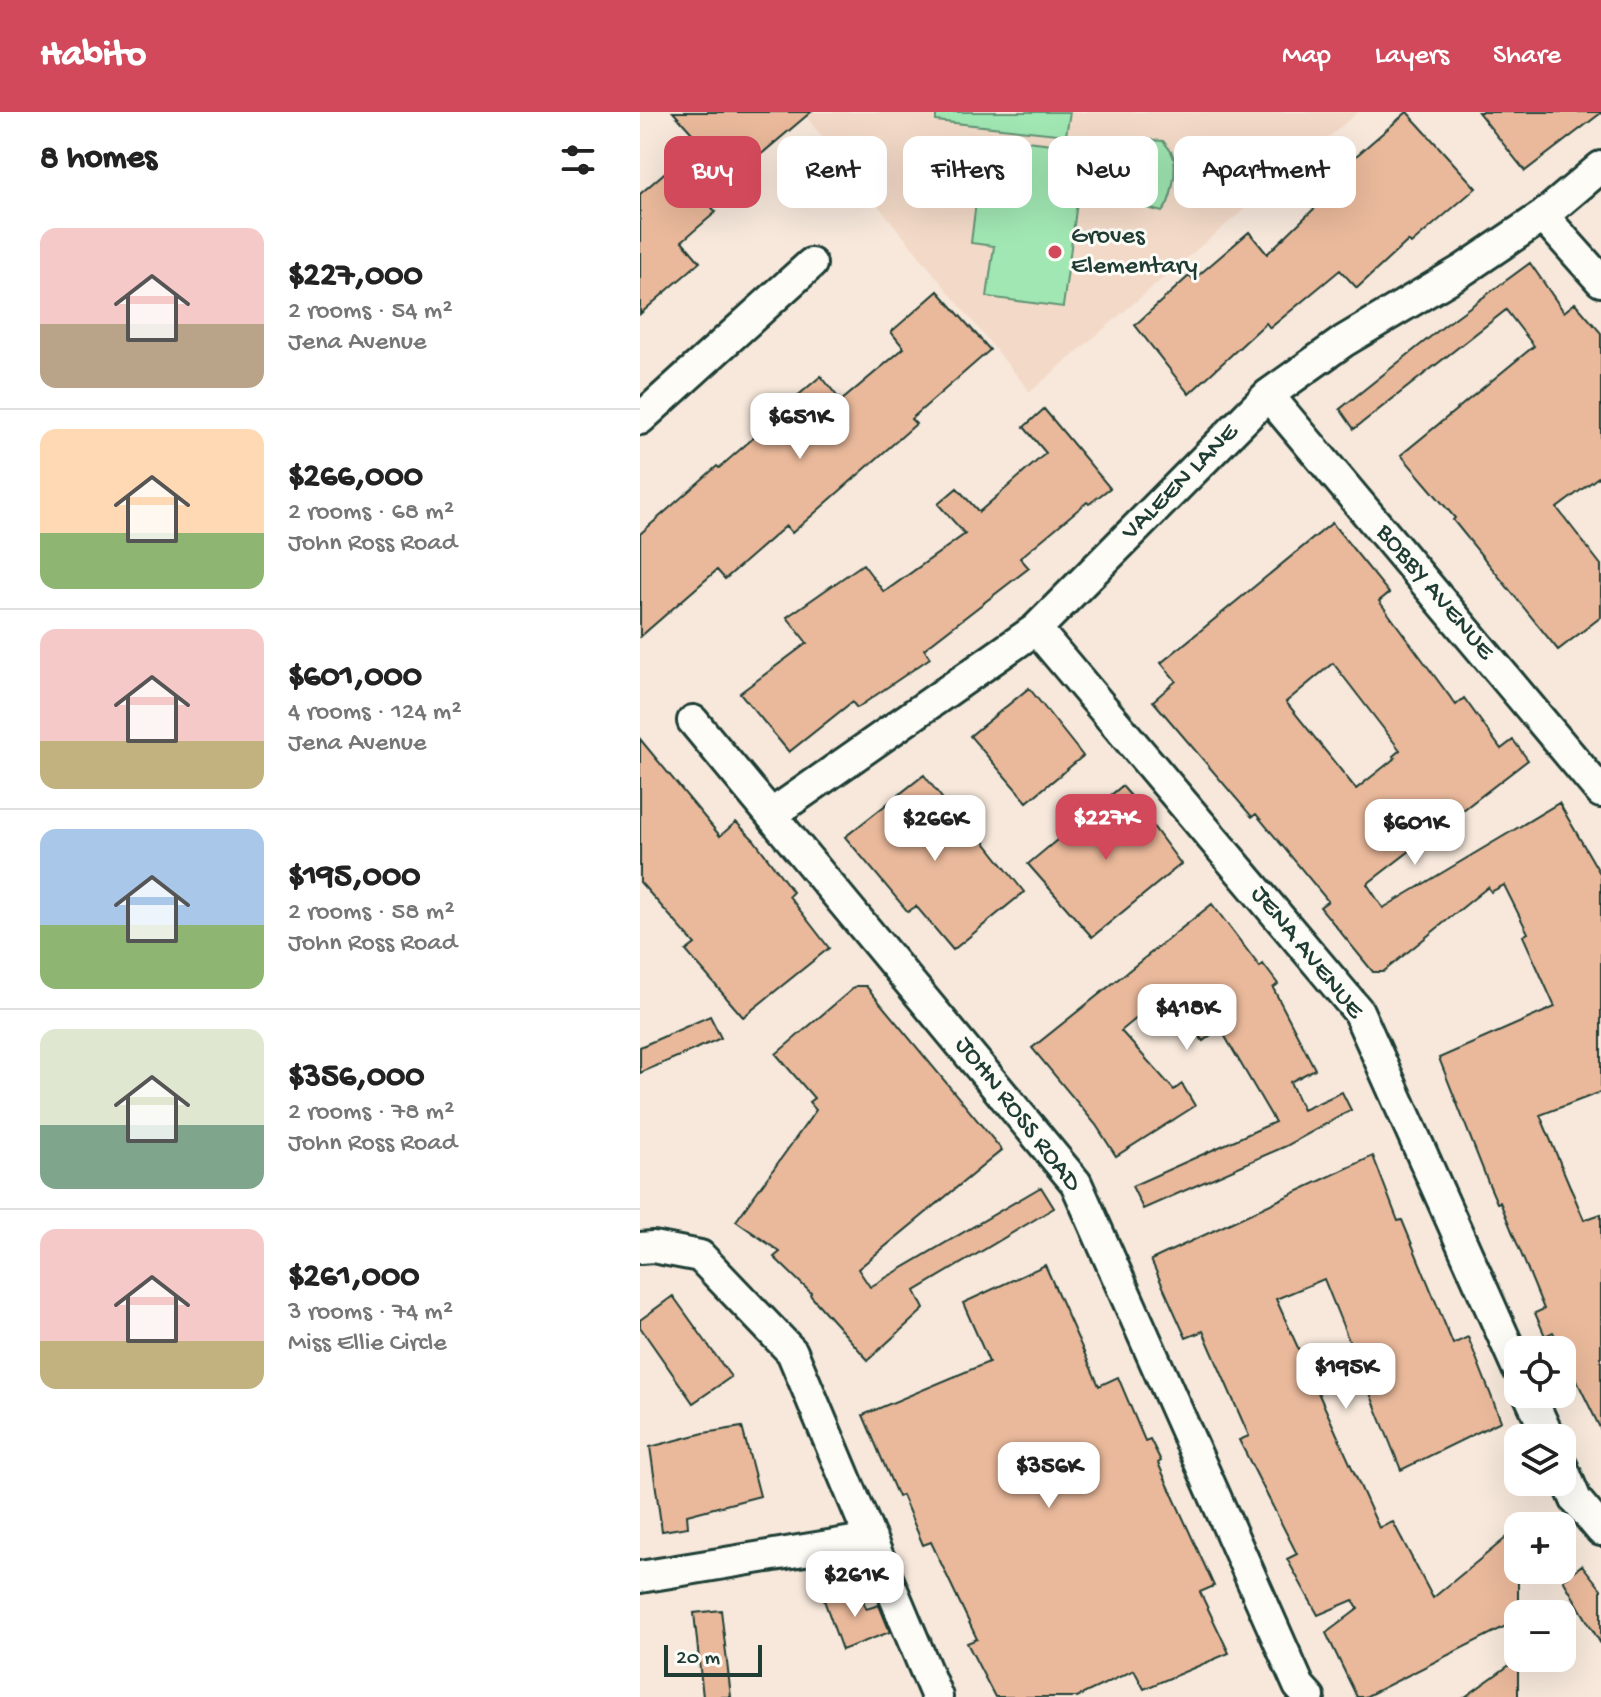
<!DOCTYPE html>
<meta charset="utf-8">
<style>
body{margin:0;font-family:"Gochi Hand",sans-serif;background:#f2f2f2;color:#222;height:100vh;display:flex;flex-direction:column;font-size:30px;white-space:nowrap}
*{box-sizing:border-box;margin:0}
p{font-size:26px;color:#767676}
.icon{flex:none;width:44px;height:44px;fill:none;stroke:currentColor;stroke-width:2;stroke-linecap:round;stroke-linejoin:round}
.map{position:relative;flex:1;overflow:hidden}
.side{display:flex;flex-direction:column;background:#fff;width:640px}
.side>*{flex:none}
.top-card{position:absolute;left:24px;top:24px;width:760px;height:72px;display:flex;gap:16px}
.buttons{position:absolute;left:864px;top:1224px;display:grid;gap:16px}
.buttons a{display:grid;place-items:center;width:72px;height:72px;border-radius:16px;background:#fff;box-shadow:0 8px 32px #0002;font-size:40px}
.scale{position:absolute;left:24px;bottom:20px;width:98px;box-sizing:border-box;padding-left:8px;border:4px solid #1f3d34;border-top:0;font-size:22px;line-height:28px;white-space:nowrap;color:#1f3d34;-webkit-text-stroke:6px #fdfcf7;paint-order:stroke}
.price{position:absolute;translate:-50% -68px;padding:0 18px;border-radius:16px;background:#fff;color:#222;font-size:26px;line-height:52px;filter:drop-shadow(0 2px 4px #0008)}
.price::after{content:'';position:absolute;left:50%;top:48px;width:24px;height:18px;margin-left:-12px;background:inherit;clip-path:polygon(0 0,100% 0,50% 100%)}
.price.on{background:#d1495b;color:#fff}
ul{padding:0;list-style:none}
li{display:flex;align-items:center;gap:24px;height:200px;padding:0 40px}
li+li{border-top:2px solid #e0e0e0}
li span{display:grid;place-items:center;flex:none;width:224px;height:160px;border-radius:16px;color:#555}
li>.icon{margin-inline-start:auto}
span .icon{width:96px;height:96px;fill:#fffc;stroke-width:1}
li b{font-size:34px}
h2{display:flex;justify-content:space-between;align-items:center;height:96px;padding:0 40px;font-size:34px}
.pill{padding:0 28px;border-radius:16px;background:#fff;box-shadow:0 8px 32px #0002;font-size:28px;line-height:72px}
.pill.on{background:#d1495b;color:#fff}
header{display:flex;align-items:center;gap:48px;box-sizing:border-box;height:112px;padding:0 40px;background:#d1495b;color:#fff}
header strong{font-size:38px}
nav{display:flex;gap:44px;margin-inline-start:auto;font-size:28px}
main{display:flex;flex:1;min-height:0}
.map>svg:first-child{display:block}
.built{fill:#f3dac8}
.green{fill:#a1e7b3;stroke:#609274;stroke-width:2}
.building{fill:#eab99b;stroke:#1f3d34;stroke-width:2;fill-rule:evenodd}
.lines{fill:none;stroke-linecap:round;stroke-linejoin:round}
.minor-casing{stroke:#1f3d34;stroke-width:36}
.minor{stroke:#fdfcf7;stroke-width:30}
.poi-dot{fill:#d1495b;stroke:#fdfcf7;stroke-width:3}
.labels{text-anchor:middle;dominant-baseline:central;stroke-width:6;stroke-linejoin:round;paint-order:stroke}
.poi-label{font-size:26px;fill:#1f3d34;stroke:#fdfcf7;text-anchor:start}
.street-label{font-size:26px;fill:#1f3d34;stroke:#fdfcf7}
</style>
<header>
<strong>Habito</strong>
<nav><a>Map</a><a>Layers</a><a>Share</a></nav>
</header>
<main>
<section class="side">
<h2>8 homes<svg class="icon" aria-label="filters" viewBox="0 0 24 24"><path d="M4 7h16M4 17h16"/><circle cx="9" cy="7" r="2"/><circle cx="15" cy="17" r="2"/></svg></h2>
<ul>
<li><span style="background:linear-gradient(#f6c9c9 60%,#b9a48a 0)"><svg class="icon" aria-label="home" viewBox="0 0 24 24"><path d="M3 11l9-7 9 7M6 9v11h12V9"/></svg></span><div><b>$227,000</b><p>2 rooms · 54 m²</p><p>Jena Avenue</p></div></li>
<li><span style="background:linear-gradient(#ffd9b3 65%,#8fb573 0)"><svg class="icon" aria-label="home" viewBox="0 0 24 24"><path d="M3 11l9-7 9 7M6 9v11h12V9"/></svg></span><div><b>$266,000</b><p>2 rooms · 68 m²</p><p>John Ross Road</p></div></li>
<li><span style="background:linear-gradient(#f6c9c9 70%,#c2b280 0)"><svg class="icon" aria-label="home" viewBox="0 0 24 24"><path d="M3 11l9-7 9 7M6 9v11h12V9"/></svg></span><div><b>$601,000</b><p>4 rooms · 124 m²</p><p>Jena Avenue</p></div></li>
<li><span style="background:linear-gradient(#a9c7e8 60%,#8fb573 0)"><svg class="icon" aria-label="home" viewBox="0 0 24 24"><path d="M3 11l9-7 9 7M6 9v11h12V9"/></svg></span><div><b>$195,000</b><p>2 rooms · 58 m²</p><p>John Ross Road</p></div></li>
<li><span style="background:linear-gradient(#dfe7d0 60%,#7fa58c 0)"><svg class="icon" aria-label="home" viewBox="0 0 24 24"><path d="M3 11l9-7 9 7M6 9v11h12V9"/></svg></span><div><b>$356,000</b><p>2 rooms · 78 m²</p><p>John Ross Road</p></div></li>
<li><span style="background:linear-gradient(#f6c9c9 70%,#c2b280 0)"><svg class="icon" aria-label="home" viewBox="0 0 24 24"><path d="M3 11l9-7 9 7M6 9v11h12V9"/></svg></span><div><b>$261,000</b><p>3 rooms · 74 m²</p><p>Miss Ellie Circle</p></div></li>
</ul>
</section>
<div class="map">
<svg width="961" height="1585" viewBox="0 0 961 1585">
<rect width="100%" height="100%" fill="#f7e8db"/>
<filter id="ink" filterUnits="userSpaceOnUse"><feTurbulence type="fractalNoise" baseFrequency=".0125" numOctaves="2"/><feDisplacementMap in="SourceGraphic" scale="16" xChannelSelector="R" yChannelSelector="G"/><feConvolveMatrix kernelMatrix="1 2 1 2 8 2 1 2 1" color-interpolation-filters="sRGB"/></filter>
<g filter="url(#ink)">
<path class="built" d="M 162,0 L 718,0 L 390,280 Z"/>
<path class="green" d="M 296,0 L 430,0 L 426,23 L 296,9 Z
M 351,25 L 421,33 L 432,38 L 442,53 L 423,195 L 347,185 L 354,134 L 331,131 L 338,73 L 336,58 L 342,30 Z
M 481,25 L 523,29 C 528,35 533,40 534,47 C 536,61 532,90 522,100 L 469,86 L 463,78 L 473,33 Z"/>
<path class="building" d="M 33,0 L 171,0 L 66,89 L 76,100 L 42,129 L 60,150 L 0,202 L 0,82 L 60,30 Z
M 767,0 L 836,76 L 771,132 L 768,129 L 717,176 L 700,158 L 630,216 L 626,211 L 549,282 L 495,213 L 549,164 L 553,168 L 609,120 L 627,142 L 708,64 L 701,57 Z
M 838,0 L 961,0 L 961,1 L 885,59 Z
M 890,151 L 924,200 L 935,191 L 961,221 L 961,363 L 917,396 L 961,453 L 961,505 L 918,538 L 813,408 L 815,406 L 761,343 L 894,234 L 866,198 L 714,317 L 700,297 L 804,214 Z
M 298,179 L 350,238 L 271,307 L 276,312 L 152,421 L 146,414 L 85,467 L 77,458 L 0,525 L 0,422 L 77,354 L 79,356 L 157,288 L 155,286 L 181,264 L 201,289 L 264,236 L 251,220 Z
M 404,297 L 470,376 L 449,392 L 447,390 L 380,446 L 389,456 L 284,537 L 290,546 L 217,596 L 212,590 L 149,640 L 100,581 L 167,531 L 147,505 L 223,452 L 244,480 L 325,422 L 298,392 L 317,376 L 339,400 L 406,341 L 384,315 Z
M 692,411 L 749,481 L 739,489 L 816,593 L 824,586 L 861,637 L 873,628 L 888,648 L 727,772 L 743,796 L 919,691 L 961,763 L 961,980 L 900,1003 L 944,1108 L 961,1102 L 961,1318 L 913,1220 L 905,1224 L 895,1201 L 904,1197 L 860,1090 L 857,1091 L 848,1070 L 799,946 L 915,895 L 883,824 L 888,821 L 864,773 L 851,780 L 848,775 L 743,860 L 733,860 L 680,795 L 688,789 L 616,702 L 612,705 L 513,589 L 536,569 L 521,551 ZM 693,551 L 760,638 L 753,644 L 755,646 L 716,677 L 646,590 Z
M 389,576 L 443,644 L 387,690 L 330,624 Z
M 0,627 L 80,724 L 96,710 L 114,728 L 153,780 L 149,784 L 189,836 L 103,905 L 46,839 L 55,832 L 0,770 Z
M 284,663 L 323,713 L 328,709 L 384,780 L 313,838 L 276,794 L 268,800 L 205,725 Z
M 482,674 L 499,693 L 498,694 L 541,752 L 452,825 L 388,752 Z
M 572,792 L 620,855 L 623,852 L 638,872 L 633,876 L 675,957 L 650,970 L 663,998 L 702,980 L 711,998 L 646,1034 L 503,1097 L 492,1074 L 635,1010 L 580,916 L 563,929 L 526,882 L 481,919 L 534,978 L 542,972 L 555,994 L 476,1044 L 456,1013 L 392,936 Z
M 216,874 L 226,874 L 362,1038 L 218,1157 L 230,1175 L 401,1075 L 414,1096 L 275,1179 L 284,1197 L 228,1248 L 170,1183 L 171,1181 L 134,1145 L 140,1140 L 96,1109 L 176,998 L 169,990 L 174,986 L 136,942 Z
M 70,904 L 81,926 L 0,961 L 0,935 Z
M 733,1044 L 758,1109 L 762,1108 L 813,1232 L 828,1225 L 861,1309 L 761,1358 L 684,1167 L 636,1187 L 739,1416 L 753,1410 L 793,1486 L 878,1416 L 878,1508 L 725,1585 L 717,1585 L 686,1521 L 718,1497 L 713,1488 L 678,1503 L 647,1447 L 657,1442 L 599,1328 L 609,1324 L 563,1219 L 546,1226 L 511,1148 Z
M 405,1153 L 459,1274 L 478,1265 L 505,1329 L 510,1327 L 521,1349 L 518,1351 L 574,1474 L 560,1480 L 589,1541 L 504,1577 L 494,1558 L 437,1585 L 355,1585 L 327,1531 L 337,1527 L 291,1430 L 283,1433 L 262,1383 L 258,1385 L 223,1303 L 349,1250 L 323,1191 Z
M 33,1184 L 91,1265 L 53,1291 L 0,1215 L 0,1208 Z
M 102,1315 L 120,1384 L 47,1403 L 48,1415 L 22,1419 L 10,1335 L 64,1321 Z
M 942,1453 L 961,1477 L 961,1532 L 923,1468 Z
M 219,1475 L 226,1497 L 239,1493 L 250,1520 L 202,1538 L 184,1488 Z
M 81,1498 L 91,1585 L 63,1585 L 54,1501 Z
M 878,1547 L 878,1585 L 825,1585 Z"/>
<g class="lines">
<g class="minor-casing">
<path id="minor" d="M 903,104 L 961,169
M 628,283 L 961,680
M 0,307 L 171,152
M 396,517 L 718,899 L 878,1257
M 53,609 L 436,1071 L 659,1574 L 669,1585
M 132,702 L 396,517 L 628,283 L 704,229 L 823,158 L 903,104 L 961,55
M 0,1136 L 13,1135 L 60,1144 L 152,1240 L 297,1585
M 889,1282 L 909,1326
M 922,1355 L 936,1388 L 961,1418
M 0,1465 L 231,1427"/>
</g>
<use href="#minor" class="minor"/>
</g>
</g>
<circle class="poi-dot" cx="415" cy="140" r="8"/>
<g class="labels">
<g class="poi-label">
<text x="431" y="125">Groves<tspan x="431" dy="30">Elementary</tspan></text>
</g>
<g class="street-label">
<text transform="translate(541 371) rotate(-45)">VALEEN LANE</text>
<text transform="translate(794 481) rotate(50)">BOBBY AVENUE</text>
<text transform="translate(666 841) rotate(51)">JENA AVENUE</text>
<text transform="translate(377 1003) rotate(52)">JOHN ROSS ROAD</text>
</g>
</g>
</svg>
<div class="buttons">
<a><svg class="icon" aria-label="locate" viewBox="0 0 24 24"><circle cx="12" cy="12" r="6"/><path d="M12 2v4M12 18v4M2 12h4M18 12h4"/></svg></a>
<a><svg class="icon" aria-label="layers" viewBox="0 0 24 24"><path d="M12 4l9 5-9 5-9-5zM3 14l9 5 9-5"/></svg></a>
<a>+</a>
<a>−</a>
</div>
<div class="scale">20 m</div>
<b class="price" style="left:160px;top:349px">$651K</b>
<b class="price on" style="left:466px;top:750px">$227K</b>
<b class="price" style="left:295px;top:751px">$266K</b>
<b class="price" style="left:775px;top:755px">$601K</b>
<b class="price" style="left:547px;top:940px">$418K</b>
<b class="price" style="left:706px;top:1299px">$195K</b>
<b class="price" style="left:409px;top:1398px">$356K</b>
<b class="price" style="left:215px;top:1507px">$261K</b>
<div class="top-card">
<a class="pill on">Buy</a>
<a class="pill">Rent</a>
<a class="pill">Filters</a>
<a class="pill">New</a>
<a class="pill">Apartment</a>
</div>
</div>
</main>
